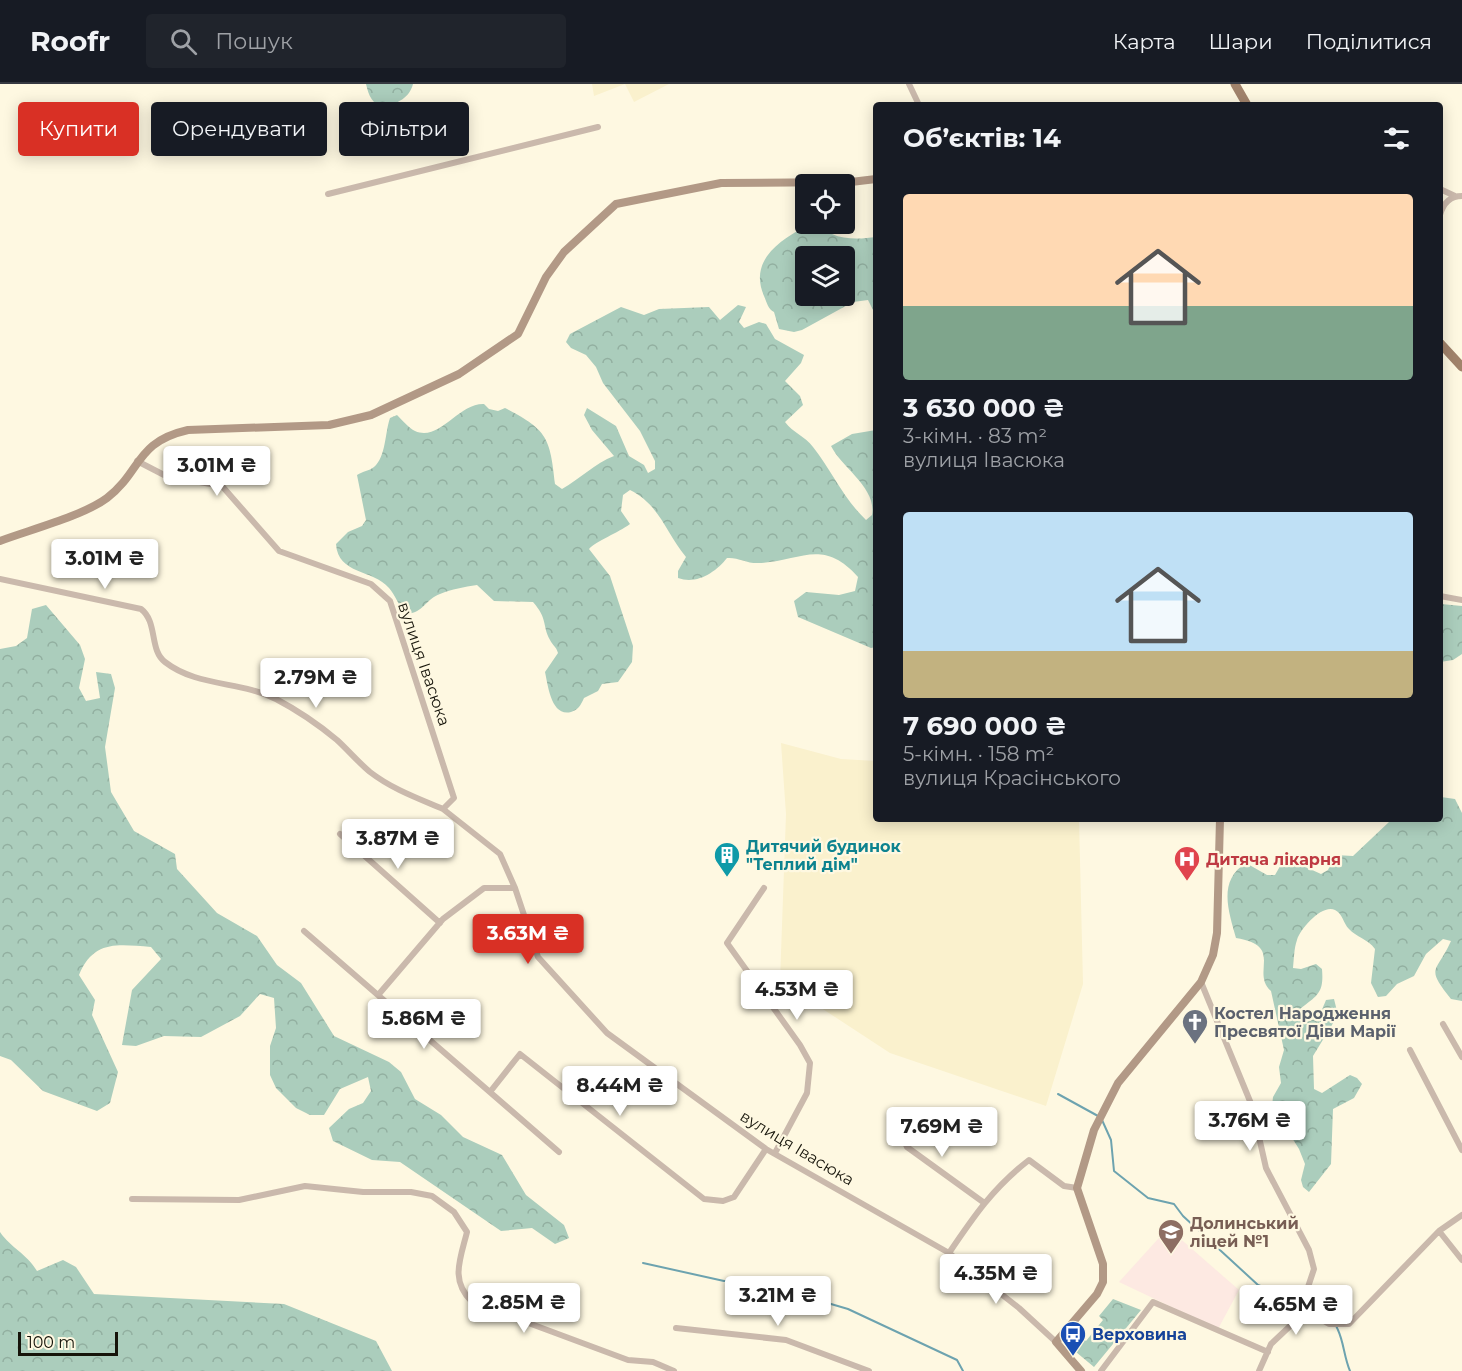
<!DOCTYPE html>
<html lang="uk">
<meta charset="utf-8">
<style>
body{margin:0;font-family:Montserrat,sans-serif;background:#20242c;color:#f1f3f6;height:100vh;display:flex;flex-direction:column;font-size:22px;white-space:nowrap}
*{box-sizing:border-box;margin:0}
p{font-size:20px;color:#9ea1a6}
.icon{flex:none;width:33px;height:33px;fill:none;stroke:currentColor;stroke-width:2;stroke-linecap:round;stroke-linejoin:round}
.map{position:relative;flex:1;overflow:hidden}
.details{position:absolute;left:873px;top:18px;width:570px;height:720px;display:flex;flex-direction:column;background:#171b24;border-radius:6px;box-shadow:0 3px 15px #0003}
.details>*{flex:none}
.hud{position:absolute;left:18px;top:18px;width:570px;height:54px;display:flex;gap:12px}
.buttons{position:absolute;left:795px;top:90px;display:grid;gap:12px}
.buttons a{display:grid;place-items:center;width:60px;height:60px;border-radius:6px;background:#171b24;box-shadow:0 3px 15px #0003;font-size:30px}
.scale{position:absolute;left:18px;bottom:15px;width:100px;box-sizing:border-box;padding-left:6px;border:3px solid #16140a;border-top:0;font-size:16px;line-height:21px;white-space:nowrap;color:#16140a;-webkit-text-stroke:4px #fef8e1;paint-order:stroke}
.price{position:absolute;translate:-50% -51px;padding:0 14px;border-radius:6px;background:#fff;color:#222;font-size:20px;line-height:39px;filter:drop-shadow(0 2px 3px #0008)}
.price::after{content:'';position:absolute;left:50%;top:36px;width:18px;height:14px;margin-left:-9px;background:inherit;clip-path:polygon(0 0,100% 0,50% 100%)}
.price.current{background:#d93025;color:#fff}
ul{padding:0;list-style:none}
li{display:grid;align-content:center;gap:12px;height:318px;padding:0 30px}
li span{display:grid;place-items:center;height:186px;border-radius:6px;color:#555}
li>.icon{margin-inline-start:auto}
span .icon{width:108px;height:108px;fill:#fffc;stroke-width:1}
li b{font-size:26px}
h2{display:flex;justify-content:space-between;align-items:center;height:72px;padding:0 30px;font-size:26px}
.pill{padding:0 21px;border-radius:6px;background:#171b24;box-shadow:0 3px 15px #0003;font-size:21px;line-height:54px}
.pill.current{background:#d93025;color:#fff}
header{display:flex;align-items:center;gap:36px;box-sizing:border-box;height:84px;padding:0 30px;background:#171b24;border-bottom:2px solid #363941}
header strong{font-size:28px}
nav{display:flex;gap:33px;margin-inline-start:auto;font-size:21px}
.search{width:420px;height:54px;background:#20242c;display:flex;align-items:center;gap:15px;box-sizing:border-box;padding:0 21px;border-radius:6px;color:#9ea1a6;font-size:22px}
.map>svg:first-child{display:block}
.built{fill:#faf1cd}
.education{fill:#fde9e2}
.forest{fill:url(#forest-crowns);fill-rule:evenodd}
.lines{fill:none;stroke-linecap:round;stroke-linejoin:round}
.stream{stroke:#6da3af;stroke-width:2}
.street{stroke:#cab9ac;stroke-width:6}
.secondary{stroke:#b29986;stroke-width:8}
.primary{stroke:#a1836b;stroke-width:9}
.labels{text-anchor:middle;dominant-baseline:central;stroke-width:4.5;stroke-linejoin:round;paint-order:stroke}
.street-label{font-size:16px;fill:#16140a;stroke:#fef8e1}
.culture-label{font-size:16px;font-weight:bold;fill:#0d838f;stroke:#fef8e1;text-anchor:start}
.health-label{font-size:16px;font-weight:bold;fill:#be3a42;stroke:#fef8e1;text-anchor:start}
.worship-label{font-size:16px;font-weight:bold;fill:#5b616d;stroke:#fef8e1;text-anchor:start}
.education-label{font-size:16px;font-weight:bold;fill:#785e54;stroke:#fef8e1;text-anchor:start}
.transit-label{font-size:16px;font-weight:bold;fill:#164399;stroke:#fef8e1;text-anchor:start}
</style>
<header>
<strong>Roofr</strong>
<div class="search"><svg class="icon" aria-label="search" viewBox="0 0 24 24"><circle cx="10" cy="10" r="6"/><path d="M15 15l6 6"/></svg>Пошук</div>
<nav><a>Карта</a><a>Шари</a><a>Поділитися</a></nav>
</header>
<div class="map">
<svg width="1462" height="1287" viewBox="0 0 1462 1287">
<defs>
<pattern id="forest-crowns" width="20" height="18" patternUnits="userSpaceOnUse" patternTransform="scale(1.5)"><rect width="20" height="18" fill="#abcdbc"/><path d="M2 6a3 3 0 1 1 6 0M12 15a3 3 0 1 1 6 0" fill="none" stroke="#92afa0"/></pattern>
</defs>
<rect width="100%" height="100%" fill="#fef8e1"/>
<path class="built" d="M 592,0 L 669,0 L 634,18 L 625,0 L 594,12 Z
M 781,659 L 841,675 L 876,677 L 876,735 L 1079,735 L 1083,900 L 1046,1022 L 890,969 L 780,897 L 786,730 Z"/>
<path class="education" d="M 1168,1144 L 1239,1206 L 1218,1245 L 1119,1198 Z"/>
<path class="forest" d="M 366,0 L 413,0 C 409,15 398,18 384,24 C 372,19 369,13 366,0 Z
M 810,140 C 820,142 824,147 832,150 C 845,156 862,155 876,153 L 876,232 L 868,216 L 853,218 L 802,246 L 794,248 L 779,245 L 774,228 C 768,225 767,219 764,212 C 748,175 782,155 810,140 ZM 806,172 L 844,172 L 844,212 L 806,212 Z
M 738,221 L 746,223 L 739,238 L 744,244 L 759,238 L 766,240 L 775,255 L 804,271 L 801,279 L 785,297 L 800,312 L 803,321 L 785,338 C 793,349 805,352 813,363 C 832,387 843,414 866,436 L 872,431 C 877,404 842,384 831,362 L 852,350 L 876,346 L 876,563 L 871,564 L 798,533 L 794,517 L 806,508 L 839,511 L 855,507 L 858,493 C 822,453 800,478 759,479 C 748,480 738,473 727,474 C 716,488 697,501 678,494 L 678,487 L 686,473 C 666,449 660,421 630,406 L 623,411 L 621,427 L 630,440 C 618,449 596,457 589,465 L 610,492 L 633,562 L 632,578 L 618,598 L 602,600 L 598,607 L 584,614 C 581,621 578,626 571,628 C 551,633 548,601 545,588 L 558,569 C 556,562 553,562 550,556 C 542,541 548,535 533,518 L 494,517 L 477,501 C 464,503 452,505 440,510 C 425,515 422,532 404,529 C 399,521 395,511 389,504 C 373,485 338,491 336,460 L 348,448 L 362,442 L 366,436 L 357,391 C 363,387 369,387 374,383 C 386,373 385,348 390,334 L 397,331 C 402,336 409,344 415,347 C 440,358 458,319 484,320 L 489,325 L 498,327 L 505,324 C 547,346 550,353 555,400 L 562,405 C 580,395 595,379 614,372 L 592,346 L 584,331 L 587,324 L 616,342 L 629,372 L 644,381 L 648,389 L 655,385 L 655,377 L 640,347 L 603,299 L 596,283 L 586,271 L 571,264 L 566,258 L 570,250 L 621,223 L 644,231 L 659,225 L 709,223 L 720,236 Z
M 1441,520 L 1462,522 L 1462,570 L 1453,576 L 1440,578 Z
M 46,521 L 80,561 L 85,575 L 79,604 L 86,617 L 100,614 L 96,588 L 111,590 L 115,604 L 105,663 L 111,708 L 134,747 L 175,770 L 177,785 L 217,829 L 257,852 L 277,881 L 301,899 L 334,952 L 389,978 L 401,988 L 415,1015 L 441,1031 L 463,1053 L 502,1071 L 526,1111 L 564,1141 L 569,1154 L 555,1160 L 532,1144 L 501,1147 L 400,1078 L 372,1076 L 333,1057 L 329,1044 L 349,1025 L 363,1019 L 371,1007 L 368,993 L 340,1005 L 324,1031 L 310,1031 L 296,1024 L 276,1004 L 270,991 L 270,962 L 276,944 L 274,914 L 260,910 L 240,932 L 201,953 L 164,952 L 136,962 L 122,961 L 132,906 L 161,875 L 151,863 C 119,861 94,855 79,891 L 95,916 L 92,931 L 118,988 L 110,1019 L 97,1027 L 43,1007 L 11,976 L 0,972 L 0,565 L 16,562 L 27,554 L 32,525 Z
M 1441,713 L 1455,715 L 1462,729 L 1462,917 L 1451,915 C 1425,882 1436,890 1451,857 L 1443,855 L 1426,870 L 1414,892 L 1397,900 L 1386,912 L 1378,913 L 1371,899 L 1375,865 C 1368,855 1356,853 1349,845 C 1343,839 1343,830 1335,826 C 1322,820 1301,844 1297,856 C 1294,864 1294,875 1293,884 L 1301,885 L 1316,880 L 1322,885 C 1324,909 1318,911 1300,925 L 1298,933 L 1305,938 C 1319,936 1321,928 1326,916 L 1334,915 L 1338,931 L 1313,972 L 1314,1005 L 1322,1009 L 1350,991 L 1357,994 L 1362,1000 L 1354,1014 L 1333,1025 L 1331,1080 L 1309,1108 L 1303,1103 L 1301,1096 L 1305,1080 L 1299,1065 L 1272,1022 L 1273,1013 L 1281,999 L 1279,983 L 1284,966 L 1271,907 C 1250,888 1285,862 1236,854 C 1229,828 1217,797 1246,779 L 1267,791 L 1275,791 L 1283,777 L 1299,780 L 1321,790 L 1328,786 L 1335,771 L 1353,772 L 1389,738 L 1401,735 L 1440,735 Z
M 0,1148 C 11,1164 26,1169 37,1187 L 63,1176 L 76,1183 L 94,1210 L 284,1220 L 376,1257 L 392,1287 L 0,1287 Z
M 1113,1215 L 1141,1226 L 1094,1283 L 1070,1263 L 1079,1252 L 1086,1257 L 1103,1236 L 1099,1232 Z"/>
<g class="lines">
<path class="stream" d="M 1058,1010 L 1098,1032
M 1102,1036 L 1111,1056 L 1114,1087 L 1148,1114 L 1174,1120 L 1183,1132 L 1258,1201 L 1278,1209 L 1313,1211 C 1322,1222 1333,1232 1338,1246 C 1344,1259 1344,1273 1350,1287
M 643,1179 L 724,1197 L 785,1194 L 814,1215 L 848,1225 L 957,1276 L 963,1287"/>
<path class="street" d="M 909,0 L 919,21
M 1440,105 L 1455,112
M 328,110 L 598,43
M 1440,131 C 1443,120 1450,112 1462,112
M 137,377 L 166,392 L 222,402 L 279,467 L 371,500 L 390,517 L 454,714 L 443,725 L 500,770 L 515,804 L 538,873 L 607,949 L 766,1065 L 949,1169 L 1019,1224 L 1056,1258
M 0,495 L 141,525 C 158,538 149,566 165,578 C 197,603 241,597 276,615 C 297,626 319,641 337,656 C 348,666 358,678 370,688 C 392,705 417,714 443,725
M 1440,512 L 1462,516
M 340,750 L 440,839
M 764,804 L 727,859 L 800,961 L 810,979 L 807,1009 L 775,1069
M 304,847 L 559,1068
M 1201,898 L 1252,1022 L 1266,1084 L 1309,1166 L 1314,1185 L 1305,1212 L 1308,1228 L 1329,1240 L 1349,1240 L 1439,1147 L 1462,1131
M 379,910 L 443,835 L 484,804 L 515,804
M 1443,940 L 1462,973
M 1410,966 L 1462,1066
M 490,1008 L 520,970 L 704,1115 L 723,1117 L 734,1113 L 766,1065
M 894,1035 L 907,1063 L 983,1118
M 132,1115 L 239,1116 L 305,1102 L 363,1108 L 411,1108 L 432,1112 L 454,1128 L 467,1148 C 460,1176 450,1196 472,1218 L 628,1276 L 653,1278 L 674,1287
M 1439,1147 L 1462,1176
M 949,1169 C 974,1132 993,1104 1029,1076 L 1064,1102 L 1077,1104
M 676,1244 L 786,1256 L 869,1287
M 1101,1287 L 1153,1218 L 1268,1268
M 1259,1287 L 1271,1260 L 1307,1226"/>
<path class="secondary" d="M 0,457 C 29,446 83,432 107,414 C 142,387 135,358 188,346 L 329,341 L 371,331 L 459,290 L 518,250 L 546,193 L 564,168 L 616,120 L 721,99 L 851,98 L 876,95
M 1081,1287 L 1056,1258 L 1097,1210 L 1103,1198 L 1103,1180 L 1077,1104 L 1094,1046 L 1118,999 L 1201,898 L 1213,871 L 1217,849 L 1220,735"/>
<path class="primary" d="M 1235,0 L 1247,21
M 1440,259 L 1462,283"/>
</g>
<defs>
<g id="building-pin" transform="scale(1.35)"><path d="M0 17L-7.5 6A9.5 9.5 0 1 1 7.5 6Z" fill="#0f9aa8" stroke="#fef8e1"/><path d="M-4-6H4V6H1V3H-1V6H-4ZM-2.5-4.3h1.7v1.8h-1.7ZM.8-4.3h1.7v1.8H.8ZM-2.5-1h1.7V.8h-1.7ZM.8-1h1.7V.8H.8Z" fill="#fff"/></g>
<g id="hospital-pin" transform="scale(1.35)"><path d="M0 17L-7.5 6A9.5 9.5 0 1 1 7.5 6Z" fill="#e0444e" stroke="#fef8e1"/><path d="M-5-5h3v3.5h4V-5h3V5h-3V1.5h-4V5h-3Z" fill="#fff"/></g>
<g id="church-pin" transform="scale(1.35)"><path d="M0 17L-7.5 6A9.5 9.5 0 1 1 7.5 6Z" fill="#6b7280" stroke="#fef8e1"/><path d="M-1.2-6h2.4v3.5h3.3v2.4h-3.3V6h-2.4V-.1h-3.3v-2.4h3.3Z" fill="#fff"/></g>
<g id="school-pin" transform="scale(1.35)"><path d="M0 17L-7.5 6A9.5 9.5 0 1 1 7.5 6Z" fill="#8d6e63" stroke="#fef8e1"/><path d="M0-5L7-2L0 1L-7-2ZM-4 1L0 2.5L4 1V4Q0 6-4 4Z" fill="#fff"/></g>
<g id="bus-pin" transform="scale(1.35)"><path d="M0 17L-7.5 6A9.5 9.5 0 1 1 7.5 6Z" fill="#1a4fb4" stroke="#fef8e1"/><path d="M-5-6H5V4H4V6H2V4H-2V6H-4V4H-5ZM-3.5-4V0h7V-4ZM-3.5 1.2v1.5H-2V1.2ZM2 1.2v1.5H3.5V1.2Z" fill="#fff"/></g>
</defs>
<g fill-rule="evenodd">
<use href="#building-pin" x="727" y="771"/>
<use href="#hospital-pin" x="1187" y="775"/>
<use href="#church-pin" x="1195" y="938"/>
<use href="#school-pin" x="1171" y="1148"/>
<use href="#bus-pin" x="1073" y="1250"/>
</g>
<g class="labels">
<g class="street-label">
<text transform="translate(424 580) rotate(71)">вулиця Івасюка</text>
<text transform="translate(797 1064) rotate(31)">вулиця Івасюка</text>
</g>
<g class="culture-label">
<text x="746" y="762">Дитячий будинок<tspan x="746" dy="18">"Теплий дім"</tspan></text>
</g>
<g class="health-label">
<text x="1206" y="775">Дитяча лікарня</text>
</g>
<g class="worship-label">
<text x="1214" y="929">Костел Народження<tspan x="1214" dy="18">Пресвятої Діви Марії</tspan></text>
</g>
<g class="education-label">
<text x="1190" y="1139">Долинський<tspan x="1190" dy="18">ліцей №1</tspan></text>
</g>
<g class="transit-label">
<text x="1092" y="1250">Верховина</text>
</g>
</g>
</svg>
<div class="buttons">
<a><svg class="icon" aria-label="locate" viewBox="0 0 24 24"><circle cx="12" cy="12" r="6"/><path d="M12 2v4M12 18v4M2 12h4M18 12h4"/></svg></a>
<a><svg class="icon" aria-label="layers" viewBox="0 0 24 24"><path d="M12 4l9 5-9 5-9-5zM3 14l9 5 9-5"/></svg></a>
</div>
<div class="scale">100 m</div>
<b class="price" style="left:217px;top:413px">3.01M ₴</b>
<b class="price" style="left:105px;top:506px">3.01M ₴</b>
<b class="price" style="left:316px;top:625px">2.79M ₴</b>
<b class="price" style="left:398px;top:786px">3.87M ₴</b>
<b class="price current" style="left:528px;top:881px">3.63M ₴</b>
<b class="price" style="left:797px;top:937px">4.53M ₴</b>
<b class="price" style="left:424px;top:966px">5.86M ₴</b>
<b class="price" style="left:620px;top:1033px">8.44M ₴</b>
<b class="price" style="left:1250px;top:1068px">3.76M ₴</b>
<b class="price" style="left:942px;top:1074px">7.69M ₴</b>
<b class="price" style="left:996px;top:1221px">4.35M ₴</b>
<b class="price" style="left:778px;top:1243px">3.21M ₴</b>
<b class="price" style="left:524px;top:1250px">2.85M ₴</b>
<b class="price" style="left:1296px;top:1252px">4.65M ₴</b>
<div class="hud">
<a class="pill current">Купити</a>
<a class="pill">Орендувати</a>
<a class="pill">Фільтри</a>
</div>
<section class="details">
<h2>Об’єктів: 14<svg class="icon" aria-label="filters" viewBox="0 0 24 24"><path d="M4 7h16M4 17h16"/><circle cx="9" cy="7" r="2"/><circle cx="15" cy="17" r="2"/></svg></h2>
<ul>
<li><span style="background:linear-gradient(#ffd9b3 60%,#7fa58c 0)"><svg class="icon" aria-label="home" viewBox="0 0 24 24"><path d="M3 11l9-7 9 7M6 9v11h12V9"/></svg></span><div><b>3 630 000 ₴</b><p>3-кімн. · 83 m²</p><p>вулиця Івасюка</p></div></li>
<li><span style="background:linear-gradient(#bfe0f5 75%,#c2b280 0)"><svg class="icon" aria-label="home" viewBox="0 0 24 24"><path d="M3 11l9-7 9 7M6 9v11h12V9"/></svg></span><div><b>7 690 000 ₴</b><p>5-кімн. · 158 m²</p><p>вулиця Красінського</p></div></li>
</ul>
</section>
</div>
